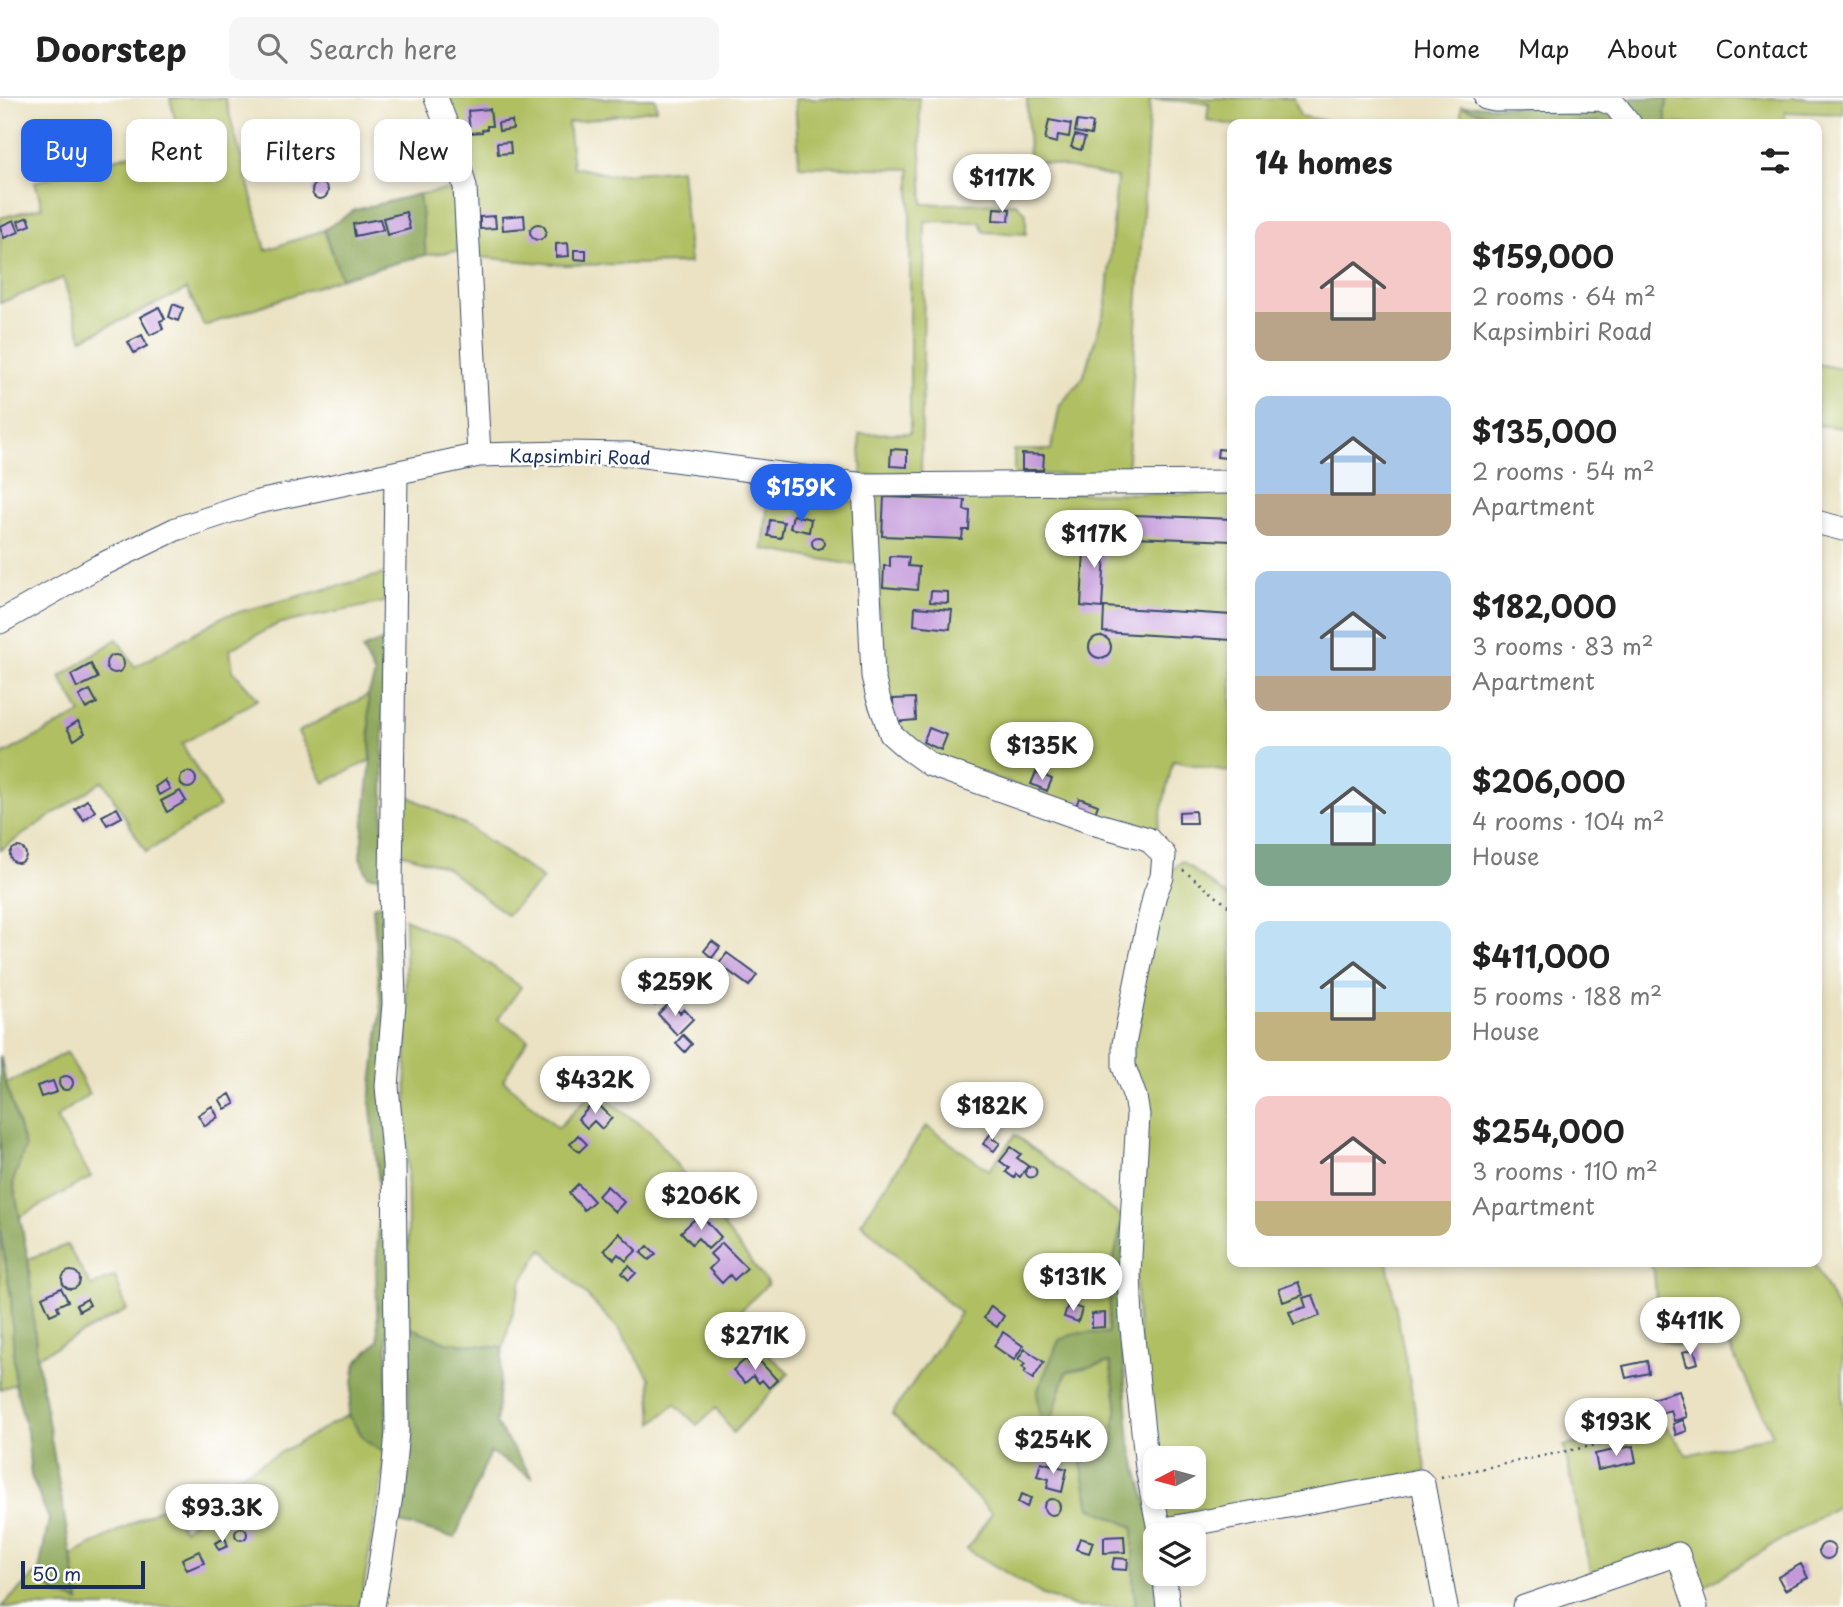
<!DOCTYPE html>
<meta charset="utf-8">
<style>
body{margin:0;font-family:"Playpen Sans",sans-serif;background:#f6f6f6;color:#222;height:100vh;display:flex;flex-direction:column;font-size:26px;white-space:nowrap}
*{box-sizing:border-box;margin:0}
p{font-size:23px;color:#767676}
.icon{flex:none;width:38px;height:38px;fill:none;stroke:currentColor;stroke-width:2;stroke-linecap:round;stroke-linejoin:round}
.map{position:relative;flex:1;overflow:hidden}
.drawer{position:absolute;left:1227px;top:21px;width:595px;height:1148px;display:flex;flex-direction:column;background:#fff;border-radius:14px;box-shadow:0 4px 10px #0003}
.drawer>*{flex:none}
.guide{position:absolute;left:21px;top:21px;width:665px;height:63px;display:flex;gap:14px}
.needle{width:46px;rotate:264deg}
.controls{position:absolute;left:1143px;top:1348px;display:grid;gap:14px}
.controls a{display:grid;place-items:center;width:63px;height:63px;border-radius:14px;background:#fff;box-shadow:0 4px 10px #0003;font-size:35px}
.scale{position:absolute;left:21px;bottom:18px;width:124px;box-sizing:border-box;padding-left:7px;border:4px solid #1b2f5e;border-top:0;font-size:19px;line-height:24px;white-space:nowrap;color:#1b2f5e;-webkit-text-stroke:5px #fff;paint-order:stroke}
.price{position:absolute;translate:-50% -60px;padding:0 16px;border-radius:24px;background:#fff;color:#222;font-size:23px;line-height:46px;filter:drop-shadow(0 2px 4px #0008)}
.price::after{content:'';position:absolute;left:50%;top:42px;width:21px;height:16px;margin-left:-10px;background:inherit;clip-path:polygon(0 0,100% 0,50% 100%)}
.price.current{background:#2563eb;color:#fff}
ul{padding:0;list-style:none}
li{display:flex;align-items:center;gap:21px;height:175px;padding:0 28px}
li span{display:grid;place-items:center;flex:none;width:196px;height:140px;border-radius:14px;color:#555}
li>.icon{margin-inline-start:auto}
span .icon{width:84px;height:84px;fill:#fffc;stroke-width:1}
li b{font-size:30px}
h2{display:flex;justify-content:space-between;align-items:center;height:84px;padding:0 28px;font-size:30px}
.tag{padding:0 24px;border-radius:14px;background:#fff;box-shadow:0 4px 10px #0003;font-size:24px;line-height:63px}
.tag.current{background:#2563eb;color:#fff}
header{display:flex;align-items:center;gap:42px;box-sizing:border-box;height:98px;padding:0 35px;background:#fff;border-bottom:2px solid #e0e0e0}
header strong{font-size:33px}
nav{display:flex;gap:38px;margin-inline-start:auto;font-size:24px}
.search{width:490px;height:63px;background:#f6f6f6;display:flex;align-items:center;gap:18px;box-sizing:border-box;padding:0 24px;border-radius:14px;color:#767676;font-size:26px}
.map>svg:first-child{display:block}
.green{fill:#b0bf62;stroke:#667760;stroke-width:2}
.forest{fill:#8ca658;stroke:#546a5b;stroke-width:2}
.building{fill:#c399da}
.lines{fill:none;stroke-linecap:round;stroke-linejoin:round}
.minor-casing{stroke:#3a4a6d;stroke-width:25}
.path{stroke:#3a4a6d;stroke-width:2.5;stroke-dasharray:2 5;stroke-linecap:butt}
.minor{stroke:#fff;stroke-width:23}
.labels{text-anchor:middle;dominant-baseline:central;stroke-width:5;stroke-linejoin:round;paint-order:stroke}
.street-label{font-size:18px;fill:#1b2f5e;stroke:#fff}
</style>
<header>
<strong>Doorstep</strong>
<div class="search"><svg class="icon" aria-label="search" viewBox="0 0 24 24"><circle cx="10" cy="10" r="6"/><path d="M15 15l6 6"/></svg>Search here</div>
<nav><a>Home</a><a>Map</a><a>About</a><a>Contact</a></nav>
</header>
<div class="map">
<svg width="1843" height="1509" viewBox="0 0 1843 1509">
<rect width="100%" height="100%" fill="#fff"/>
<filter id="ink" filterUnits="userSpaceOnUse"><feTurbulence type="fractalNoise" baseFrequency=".0143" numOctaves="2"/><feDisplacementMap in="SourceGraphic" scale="14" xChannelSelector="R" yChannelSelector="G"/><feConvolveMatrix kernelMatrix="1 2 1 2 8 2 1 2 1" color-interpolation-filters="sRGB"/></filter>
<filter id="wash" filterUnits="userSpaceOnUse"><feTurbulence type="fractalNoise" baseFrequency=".00686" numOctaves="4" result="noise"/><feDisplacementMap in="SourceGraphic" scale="28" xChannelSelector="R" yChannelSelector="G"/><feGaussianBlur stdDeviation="1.57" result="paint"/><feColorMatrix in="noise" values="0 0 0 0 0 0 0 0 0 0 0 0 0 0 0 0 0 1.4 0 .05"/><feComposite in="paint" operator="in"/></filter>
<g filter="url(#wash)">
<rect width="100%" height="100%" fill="#eae2c2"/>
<path class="green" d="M 170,0 L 225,0 L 266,152 L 324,132 L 341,180 L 204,228 L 187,191 L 82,241 L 63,180 L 0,205 L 0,120 L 42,109 L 35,84 L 180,42 Z
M 445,0 L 655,0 L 657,11 L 568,25 L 573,69 L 612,77 L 681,71 L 690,165 L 565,167 L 478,159 Z
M 795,0 L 919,0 L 923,106 L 1016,105 L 1026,115 L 1026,136 L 984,134 L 980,124 L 925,123 L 921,378 L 862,378 L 859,336 L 910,335 L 910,71 L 799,68 Z
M 1027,0 L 1294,0 L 1300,18 L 1342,26 L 1232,27 L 1207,22 L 1209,5 L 1150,1 L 1127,377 L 1014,376 L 1014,352 L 1051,352 L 1060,307 L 1083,280 L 1106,207 L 1117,80 L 1029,61 Z
M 1669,0 L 1843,0 L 1843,16 L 1786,14 L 1783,26 L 1667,26 L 1665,12 Z
M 1461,8 L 1509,25 L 1598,24 L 1600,26 L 1461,26 Z
M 454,91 L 458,153 L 426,157 L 419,96 Z
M 1817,266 L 1843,271 L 1843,330 L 1817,327 Z
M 769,394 L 856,404 L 860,468 L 763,451 Z
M 872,394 L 1232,396 L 1232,674 L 1173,663 L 1156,737 L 940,660 L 905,642 L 884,597 Z
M 387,475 L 385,504 L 278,526 L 230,551 L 233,573 L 258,601 L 182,646 L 219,709 L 146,754 L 103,683 L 0,752 L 0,658 L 81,615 L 60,579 L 117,541 L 135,569 L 224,518 Z
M 368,597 L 371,662 L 324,685 L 298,634 Z
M 402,695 L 467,728 L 543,781 L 507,817 L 445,769 L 401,755 Z
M 1182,763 L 1232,802 L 1232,1164 L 1387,1164 L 1427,1374 L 1165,1424 L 1160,1398 L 1194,1398 L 1194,1360 L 1155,1360 L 1137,1217 L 1130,965 L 1145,867 L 1172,772 Z
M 405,821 L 467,850 L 521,889 L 498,921 L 528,941 L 503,982 L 558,1030 L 594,992 L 652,1035 L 768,1186 L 741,1212 L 768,1256 L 789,1275 L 733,1335 L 716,1310 L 697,1327 L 675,1306 L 653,1325 L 650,1280 L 617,1229 L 542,1151 L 521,1185 L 503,1250 L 446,1244 L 409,1229 Z
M 67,954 L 89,996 L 56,1020 L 91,1079 L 20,1119 L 13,1084 L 25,1049 L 6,986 Z
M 926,1028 L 989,1072 L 1015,1037 L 1123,1120 L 1111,1174 L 1109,1235 L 1077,1235 L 1041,1325 L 1050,1324 L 1066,1274 L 1110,1264 L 1117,1304 L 1112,1351 L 1081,1365 L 1090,1409 L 1133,1429 L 1133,1485 L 1136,1509 L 1078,1509 L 1043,1497 L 967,1451 L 992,1415 L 892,1316 L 960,1215 L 861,1125 Z
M 0,1131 L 11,1200 L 15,1286 L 0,1291 Z
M 67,1147 L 91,1188 L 115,1178 L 127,1212 L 37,1259 L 28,1161 Z
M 1648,1164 L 1814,1164 L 1843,1224 L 1843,1405 L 1698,1492 L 1682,1446 L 1591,1477 L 1564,1348 L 1666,1328 L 1687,1357 L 1773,1337 L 1726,1242 L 1677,1248 L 1659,1241 L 1654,1173 Z
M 348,1317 L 366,1343 L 386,1356 L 360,1509 L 1,1509 L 39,1473 L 55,1496 L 79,1503 L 72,1457 L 165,1408 L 184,1432 L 202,1416 L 209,1394 Z"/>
<path class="forest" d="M 1616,0 L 1669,0 L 1665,12 L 1667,26 L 1640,26 Z
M 1596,7 L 1613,16 L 1619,26 L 1600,26 L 1598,24 L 1509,25 L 1461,8 Z
M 419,96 L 426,157 L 341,180 L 324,132 L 355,112 Z
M 384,542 L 383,779 L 368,778 L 360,759 L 371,662 L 368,597 L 375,577 L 362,551 Z
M 384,805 L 390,1060 L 386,1356 L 366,1343 L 348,1317 L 356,1265 L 378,1243 L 376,1175 L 380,1096 L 370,1002 L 381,914 L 373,809 Z
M 0,957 L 6,986 L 25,1049 L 13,1084 L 28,1161 L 37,1259 L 79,1504 L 55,1496 L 39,1473 L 49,1421 L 31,1378 L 27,1334 L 15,1286 L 11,1200 L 0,1131 Z
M 1123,1120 L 1121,1234 L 1130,1345 L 1152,1425 L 1160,1509 L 1136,1509 L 1133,1485 L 1133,1429 L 1090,1409 L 1081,1365 L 1112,1350 L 1117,1304 L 1110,1264 L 1066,1274 L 1051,1324 L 1041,1325 L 1037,1294 L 1059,1242 L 1077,1235 L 1108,1235 L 1111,1174 Z
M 409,1229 L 446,1244 L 503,1250 L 496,1326 L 533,1380 L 490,1354 L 455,1440 L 400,1425 L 408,1351 Z"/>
<g id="blocks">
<path class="building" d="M 490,11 L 492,28 L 487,28 L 487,31 L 482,32 L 482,34 L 470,35 L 468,13 Z
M 1049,22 L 1071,26 L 1069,39 L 1058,37 L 1057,45 L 1045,42 Z
M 512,23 L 513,31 L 499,33 L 498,25 Z
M 1077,23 L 1093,25 L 1091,37 L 1075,34 Z
M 1075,37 L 1085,40 L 1081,52 L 1071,49 Z
M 510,44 L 511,55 L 498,56 L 497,45 Z
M312 93a8 8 0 1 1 16 0a8 8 0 1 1-16 0Z
M 994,110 L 1010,111 L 1009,123 L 993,122 Z
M 406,114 L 410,131 L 387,137 L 383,120 Z
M 524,117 L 525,130 L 503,132 L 502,119 Z
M 495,118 L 496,130 L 480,131 L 480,119 Z
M 28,119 L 31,127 L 21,131 L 18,123 Z
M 380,121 L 383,132 L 355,138 L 353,126 Z
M 14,122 L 19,134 L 4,140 L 0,128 Z
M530 134a8 8 0 1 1 16 0a8 8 0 1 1-16 0Z
M 568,145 L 569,158 L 556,159 L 556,146 Z
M 574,152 L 586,152 L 586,162 L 574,161 Z
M 173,206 L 183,210 L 178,223 L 169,219 Z
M 159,209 L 165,221 L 160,223 L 163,231 L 150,237 L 140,219 Z
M 142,237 L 147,248 L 134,255 L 128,244 Z
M 891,351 L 907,352 L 907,369 L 890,368 Z
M 1218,351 L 1228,352 L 1227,360 L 1217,359 Z
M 1022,356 L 1044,357 L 1043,372 L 1022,372 Z
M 884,399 L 965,402 L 964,412 L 970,413 L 969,432 L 963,432 L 962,441 L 882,438 Z
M 1110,416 L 1232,421 L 1232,443 L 1109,438 Z
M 793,417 L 811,421 L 809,434 L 790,430 Z
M 770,422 L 784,424 L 781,440 L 768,438 Z
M 1085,434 L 1106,435 L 1102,510 L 1081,508 Z
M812 445a6 6 0 1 1 12 0a6 6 0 1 1-12 0Z
M 890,458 L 909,459 L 908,468 L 919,469 L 917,492 L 883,489 L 884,468 L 890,468 Z
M 931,493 L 948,494 L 948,505 L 930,504 Z
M 915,509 L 952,512 L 950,531 L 914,527 Z
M 1104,509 L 1232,517 L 1232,542 L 1103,534 Z
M1089 549a11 11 0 1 1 22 0a11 11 0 1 1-22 0Z
M106 566a9 9 0 1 1 18 0a9 9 0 1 1-18 0Z
M 91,566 L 98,580 L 77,590 L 71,577 Z
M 90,592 L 97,605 L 86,611 L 79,598 Z
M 915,600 L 916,622 L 894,624 L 893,601 Z
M 78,623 L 85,635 L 74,642 L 67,630 Z
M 929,630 L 947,637 L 941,652 L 923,644 Z
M180 682a8 8 0 1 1 16 0a8 8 0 1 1-16 0Z
M 1036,674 L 1052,681 L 1047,693 L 1031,686 Z
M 165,682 L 170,691 L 159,697 L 155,689 Z
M 180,693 L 186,703 L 167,714 L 161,703 Z
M 1079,700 L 1098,707 L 1094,718 L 1075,711 Z
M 87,702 L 95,713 L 84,722 L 75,711 Z
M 117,710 L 122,719 L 107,727 L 102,718 Z
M 1195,713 L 1196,725 L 1179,725 L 1179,714 Z
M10 757a8 8 0 1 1 16 0a8 8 0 1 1-16 0Z
M 712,843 L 720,849 L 712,860 L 704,853 Z
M 727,855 L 757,877 L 749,888 L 719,866 Z
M 655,887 L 665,898 L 655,907 L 645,896 Z
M 670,905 L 680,915 L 684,911 L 693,921 L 677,937 L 658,916 Z
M 683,937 L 692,946 L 685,954 L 676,945 Z
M59 985a7 7 0 1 1 14 0a7 7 0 1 1-14 0Z
M 53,983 L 57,994 L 41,999 L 37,988 Z
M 230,996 L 235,1006 L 225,1011 L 220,1002 Z
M 595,1003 L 612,1020 L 602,1031 L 594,1023 L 587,1030 L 578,1021 Z
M 212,1008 L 218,1019 L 205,1028 L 198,1017 Z
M 992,1034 L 995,1037 L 993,1041 L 1000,1045 L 994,1053 L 983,1046 Z
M 578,1037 L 587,1046 L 579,1054 L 570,1046 Z
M 1011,1049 L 1021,1056 L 1017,1060 L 1028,1068 L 1020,1079 L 1016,1076 L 1014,1080 L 1006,1074 L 1009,1070 L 1000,1063 Z
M1025.5 1074a5.5 5.5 0 1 1 11 0a5.5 5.5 0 1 1-11 0Z
M 667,1084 L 687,1107 L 678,1116 L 657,1093 Z
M 578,1086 L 594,1103 L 584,1112 L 569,1095 Z
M 607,1088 L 624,1104 L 615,1114 L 598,1098 Z
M 700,1116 L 721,1139 L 708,1151 L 698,1140 L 692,1146 L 681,1134 Z
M 619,1135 L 637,1152 L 626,1163 L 618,1156 L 614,1161 L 604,1152 Z
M 722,1145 L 747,1170 L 734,1182 L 730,1177 L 722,1185 L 709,1171 L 717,1163 L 710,1156 Z
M 648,1148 L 656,1156 L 649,1162 L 641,1155 Z
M 629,1168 L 636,1175 L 629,1182 L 622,1175 Z
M62 1182a9 9 0 1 1 18 0a9 9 0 1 1-18 0Z
M 1298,1184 L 1303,1197 L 1283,1204 L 1279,1191 Z
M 61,1190 L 68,1203 L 57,1208 L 59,1213 L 50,1217 L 42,1199 Z
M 1313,1197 L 1320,1218 L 1294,1227 L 1289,1214 L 1306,1209 L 1303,1200 Z
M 87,1201 L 90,1207 L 79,1213 L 76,1207 Z
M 1068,1206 L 1082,1211 L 1078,1224 L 1064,1219 Z
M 991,1208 L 1004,1218 L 997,1229 L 984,1220 Z
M 1105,1215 L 1105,1229 L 1092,1230 L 1092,1216 Z
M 1003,1234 L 1023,1248 L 1014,1262 L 994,1248 Z
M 1025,1251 L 1044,1264 L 1033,1281 L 1024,1275 L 1026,1272 L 1022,1269 L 1025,1266 L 1018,1261 Z
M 1694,1251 L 1698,1265 L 1687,1268 L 1683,1254 Z
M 756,1259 L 777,1282 L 769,1290 L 762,1282 L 759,1285 L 753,1278 L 745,1285 L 733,1272 L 746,1261 L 749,1265 Z
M 1647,1263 L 1649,1275 L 1626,1280 L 1623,1268 Z
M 1679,1293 L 1687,1319 L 1674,1323 L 1671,1312 L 1657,1316 L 1652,1301 Z
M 1683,1322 L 1687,1333 L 1676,1337 L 1673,1326 Z
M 1633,1348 L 1636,1364 L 1598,1372 L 1595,1356 Z
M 1041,1364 L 1067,1371 L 1062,1394 L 1047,1390 L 1049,1381 L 1037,1378 Z
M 1022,1396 L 1031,1400 L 1027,1409 L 1018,1404 Z
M1044 1409a8 8 0 1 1 16 0a8 8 0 1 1-16 0Z
M235 1436a6 6 0 1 1 12 0a6 6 0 1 1-12 0Z
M 1124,1438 L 1125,1454 L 1104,1455 L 1104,1439 Z
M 225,1440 L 228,1448 L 219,1452 L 215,1445 Z
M 1080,1440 L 1093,1444 L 1089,1455 L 1076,1451 Z
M1819 1453a8 8 0 1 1 16 0a8 8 0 1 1-16 0Z
M 199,1453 L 204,1465 L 187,1472 L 182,1461 Z
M 1114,1460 L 1128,1461 L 1127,1472 L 1112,1471 Z
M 1801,1466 L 1808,1480 L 1785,1492 L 1778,1479 Z"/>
</g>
</g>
<g filter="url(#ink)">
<use href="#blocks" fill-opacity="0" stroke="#3a4a6d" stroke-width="2"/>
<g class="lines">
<g class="minor-casing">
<path id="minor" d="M 436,0 L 453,44 L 465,89 L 479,357
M 1486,0 L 1495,2 L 1600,1 L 1615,7 L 1630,26
M 864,387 L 873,578 L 878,599 L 891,636 L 907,650 L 931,667 L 1099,727 L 1148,741 L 1164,757 L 1162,779 L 1155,796 L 1148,826 L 1124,946 L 1124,969 L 1135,999 L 1138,1017 L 1129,1176 L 1131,1221 L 1147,1370 L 1160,1437
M 1816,424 L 1843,431
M 0,524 L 95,470 L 176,431 L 258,404 L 479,357 L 565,355 L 629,356 L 864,387 L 1232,384
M 1160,1432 L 1420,1383 L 1423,1386 L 1446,1509
M 1164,1475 L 1168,1509
M 373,1509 L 391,1398 L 397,1334 L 394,1066 L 387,988 L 394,906 L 391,788 L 396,376
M 1524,1509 L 1678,1456 L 1696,1509"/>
</g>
<path class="path" d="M 1183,772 L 1232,811
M 1441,1379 L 1630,1340"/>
<use href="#minor" class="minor"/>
</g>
</g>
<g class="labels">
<g class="street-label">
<text transform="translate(580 358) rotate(1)">Kapsimbiri Road</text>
</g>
</g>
</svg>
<div class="controls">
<a><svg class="needle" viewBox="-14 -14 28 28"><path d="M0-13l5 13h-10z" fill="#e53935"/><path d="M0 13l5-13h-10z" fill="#767676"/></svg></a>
<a><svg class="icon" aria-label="layers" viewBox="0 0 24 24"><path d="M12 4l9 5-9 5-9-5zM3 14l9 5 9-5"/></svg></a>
</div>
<div class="scale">50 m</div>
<b class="price" style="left:1002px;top:116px">$117K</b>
<b class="price current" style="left:801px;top:426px">$159K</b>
<b class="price" style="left:1094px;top:472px">$117K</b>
<b class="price" style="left:1042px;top:684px">$135K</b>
<b class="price" style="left:675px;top:920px">$259K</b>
<b class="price" style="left:595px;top:1018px">$432K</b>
<b class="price" style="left:992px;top:1044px">$182K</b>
<b class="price" style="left:701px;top:1134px">$206K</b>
<b class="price" style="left:1073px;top:1215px">$131K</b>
<b class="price" style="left:1690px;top:1259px">$411K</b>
<b class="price" style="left:755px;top:1274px">$271K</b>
<b class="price" style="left:1616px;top:1360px">$193K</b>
<b class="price" style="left:1053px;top:1378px">$254K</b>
<b class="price" style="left:222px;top:1446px">$93.3K</b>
<div class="guide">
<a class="tag current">Buy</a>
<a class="tag">Rent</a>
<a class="tag">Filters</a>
<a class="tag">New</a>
</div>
<section class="drawer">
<h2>14 homes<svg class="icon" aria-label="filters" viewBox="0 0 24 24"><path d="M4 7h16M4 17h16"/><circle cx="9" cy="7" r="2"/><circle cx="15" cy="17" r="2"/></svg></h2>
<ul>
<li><span style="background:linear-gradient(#f6c9c9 65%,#b9a48a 0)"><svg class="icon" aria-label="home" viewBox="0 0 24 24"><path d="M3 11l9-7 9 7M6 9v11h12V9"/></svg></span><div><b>$159,000</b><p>2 rooms · 64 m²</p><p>Kapsimbiri Road</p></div></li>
<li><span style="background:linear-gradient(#a9c7e8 70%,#b9a48a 0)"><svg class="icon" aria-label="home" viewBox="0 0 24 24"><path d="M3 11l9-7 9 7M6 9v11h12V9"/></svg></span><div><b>$135,000</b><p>2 rooms · 54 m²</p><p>Apartment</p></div></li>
<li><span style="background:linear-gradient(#a9c7e8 75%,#b9a48a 0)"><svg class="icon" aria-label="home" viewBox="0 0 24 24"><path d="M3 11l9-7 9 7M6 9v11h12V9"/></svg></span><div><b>$182,000</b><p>3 rooms · 83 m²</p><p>Apartment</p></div></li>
<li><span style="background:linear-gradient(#bfe0f5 70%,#7fa58c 0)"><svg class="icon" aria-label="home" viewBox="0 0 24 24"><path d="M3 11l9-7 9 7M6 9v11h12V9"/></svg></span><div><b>$206,000</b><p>4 rooms · 104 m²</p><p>House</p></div></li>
<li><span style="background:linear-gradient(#bfe0f5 65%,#c2b280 0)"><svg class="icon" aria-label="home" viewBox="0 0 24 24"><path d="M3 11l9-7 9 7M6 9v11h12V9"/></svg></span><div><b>$411,000</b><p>5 rooms · 188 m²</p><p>House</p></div></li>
<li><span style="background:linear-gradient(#f6c9c9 75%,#c2b280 0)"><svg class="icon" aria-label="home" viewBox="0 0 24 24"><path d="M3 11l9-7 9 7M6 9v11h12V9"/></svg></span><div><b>$254,000</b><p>3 rooms · 110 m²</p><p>Apartment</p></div></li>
</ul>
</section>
</div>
